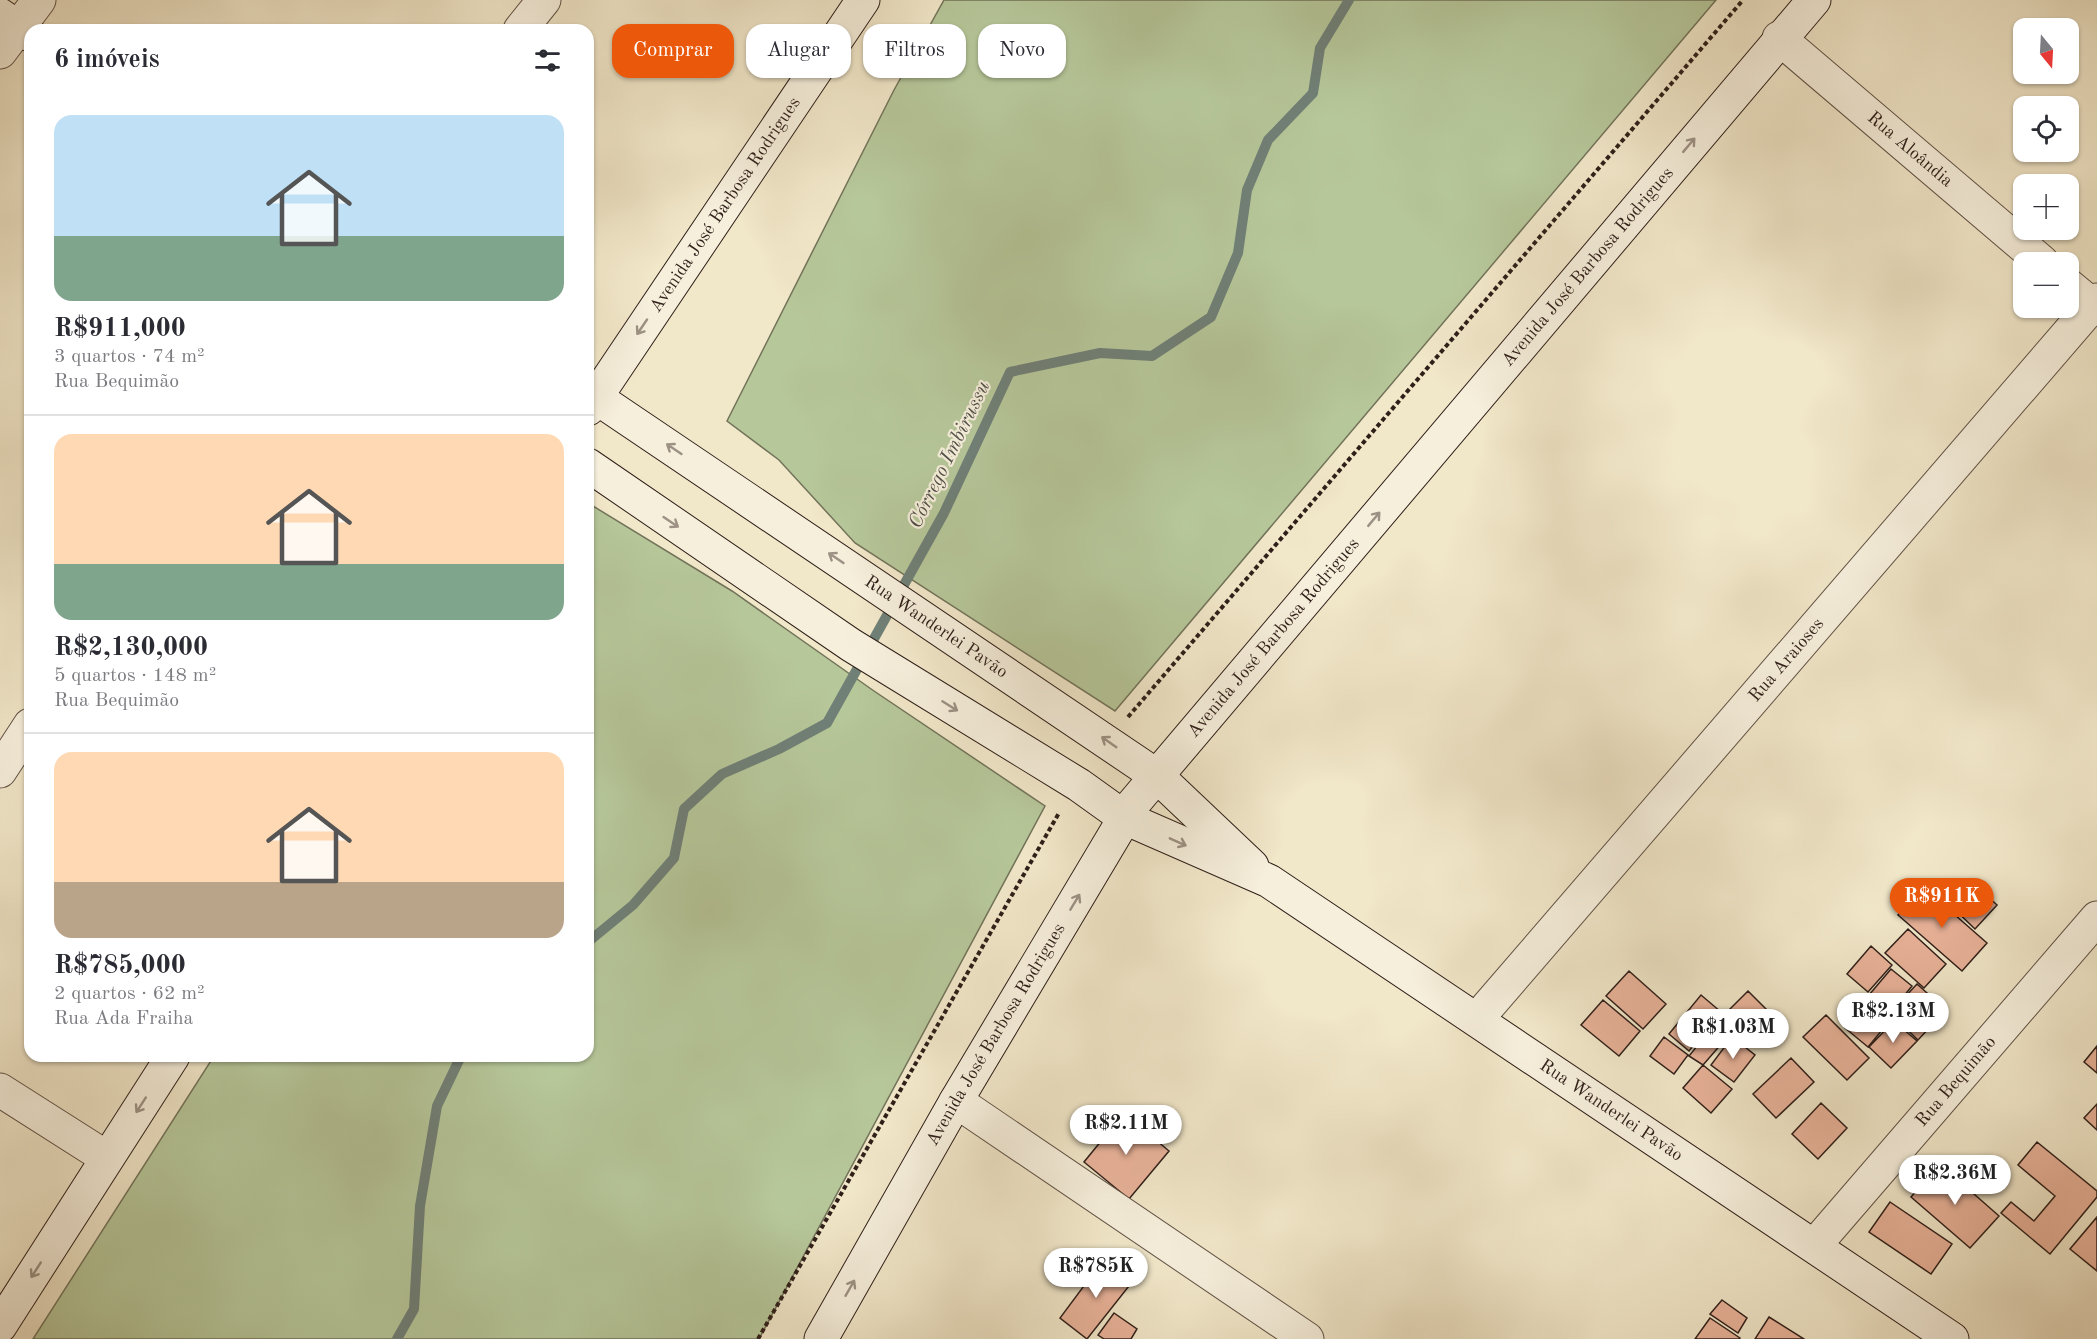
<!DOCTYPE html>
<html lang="pt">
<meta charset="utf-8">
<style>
body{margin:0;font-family:"Old Standard TT",serif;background:#f7f7f7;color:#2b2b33;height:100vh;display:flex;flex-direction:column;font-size:22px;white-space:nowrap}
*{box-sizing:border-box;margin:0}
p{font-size:20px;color:#7c7c81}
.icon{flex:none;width:33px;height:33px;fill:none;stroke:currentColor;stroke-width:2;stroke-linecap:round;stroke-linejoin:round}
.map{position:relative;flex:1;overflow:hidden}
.details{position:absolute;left:24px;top:24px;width:570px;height:1038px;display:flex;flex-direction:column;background:#fff;border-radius:18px;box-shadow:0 2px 4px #0004}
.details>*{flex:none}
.guide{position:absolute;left:612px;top:24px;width:570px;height:54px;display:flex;gap:12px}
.needle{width:39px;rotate:162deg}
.controls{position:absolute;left:2013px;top:18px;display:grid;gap:12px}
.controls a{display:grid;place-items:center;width:66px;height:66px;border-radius:12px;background:#fff;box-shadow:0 2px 4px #0004;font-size:30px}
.price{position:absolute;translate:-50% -51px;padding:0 14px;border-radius:21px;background:#fff;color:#222;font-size:20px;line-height:39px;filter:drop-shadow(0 2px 3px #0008)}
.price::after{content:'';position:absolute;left:50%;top:36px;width:18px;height:14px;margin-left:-9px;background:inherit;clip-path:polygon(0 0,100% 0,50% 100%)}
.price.active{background:#ea580c;color:#fff}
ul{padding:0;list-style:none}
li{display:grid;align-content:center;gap:12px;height:318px;padding:0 30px}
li+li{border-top:2px solid #e1e1e2}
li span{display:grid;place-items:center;height:186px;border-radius:18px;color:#555}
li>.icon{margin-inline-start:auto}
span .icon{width:108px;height:108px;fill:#fffc;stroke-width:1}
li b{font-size:26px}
h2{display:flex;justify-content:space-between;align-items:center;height:72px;padding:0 30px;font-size:26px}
.pill{padding:0 21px;border-radius:18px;background:#fff;box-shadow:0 2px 4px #0004;font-size:21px;line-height:54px}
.pill.active{background:#ea580c;color:#fff}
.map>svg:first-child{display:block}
.green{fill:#b6c79a;stroke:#72735a;stroke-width:1.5}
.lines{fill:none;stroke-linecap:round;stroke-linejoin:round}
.stream{stroke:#708077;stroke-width:10}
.building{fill:#e8b299;stroke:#2f1f19;stroke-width:1.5}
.street-casing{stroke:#605145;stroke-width:35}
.secondary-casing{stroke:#2f1f19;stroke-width:35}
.path{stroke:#2f1f19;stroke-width:4;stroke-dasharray:4.5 3;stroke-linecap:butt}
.street{stroke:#f6efdc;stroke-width:33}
.secondary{stroke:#f6efdc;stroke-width:33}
.oneway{stroke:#9c9184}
.labels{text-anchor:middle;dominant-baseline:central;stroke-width:4.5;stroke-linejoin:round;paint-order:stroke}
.street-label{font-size:18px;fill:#2f1f19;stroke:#f6efdc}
.water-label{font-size:20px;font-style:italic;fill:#4f4f48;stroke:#f6efdc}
</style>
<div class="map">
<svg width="2097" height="1339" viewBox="0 0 2097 1339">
<rect width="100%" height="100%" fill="#f1e7c9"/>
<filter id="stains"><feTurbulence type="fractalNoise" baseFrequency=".00333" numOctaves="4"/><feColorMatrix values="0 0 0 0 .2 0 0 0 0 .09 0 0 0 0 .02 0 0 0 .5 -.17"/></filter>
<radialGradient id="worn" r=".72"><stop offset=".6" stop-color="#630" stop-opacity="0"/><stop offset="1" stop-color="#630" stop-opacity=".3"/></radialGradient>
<path class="green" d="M 944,0 L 1716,0 L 1115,711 L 855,543 L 779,460 L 727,421 L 894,90 Z
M 588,503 L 732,591 L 874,691 L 1045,806 L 759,1339 L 33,1339 L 214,1056 L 588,1056 Z"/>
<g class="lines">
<path class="stream" d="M 588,942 L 633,905 L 674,858 L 684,809 L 722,774 L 779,749 L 827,723 L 944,513 L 1010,372 L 1100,353 L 1152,356 L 1211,317 L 1238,253 L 1247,190 L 1268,140 L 1313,93 L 1320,48 L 1349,0
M 397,1339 L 414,1309 L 420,1206 L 437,1106 L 461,1056"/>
</g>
<path class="building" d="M 1970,880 L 1997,905 L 1975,929 L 1948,903 Z
M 1922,886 L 1987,943 L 1962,971 L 1898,915 Z
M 1908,929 L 1946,964 L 1924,988 L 1885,953 Z
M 1871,946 L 1892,965 L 1868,992 L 1847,974 Z
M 1891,969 L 1912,986 L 1890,1013 L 1869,995 Z
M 1629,971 L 1666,1004 L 1643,1029 L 1606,996 Z
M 1917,984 L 1946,1010 L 1918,1040 L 1890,1013 Z
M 1748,991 L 1783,1026 L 1763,1047 L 1727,1012 Z
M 1701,995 L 1721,1012 L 1689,1051 L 1669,1034 Z
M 1869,999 L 1890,1013 L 1892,1018 L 1868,1047 L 1845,1028 Z
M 1603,1000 L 1640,1031 L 1619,1056 L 1581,1025 Z
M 1826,1015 L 1869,1058 L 1847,1080 L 1803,1037 Z
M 1894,1021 L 1917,1041 L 1891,1068 L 1869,1047 Z
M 1715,1024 L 1729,1035 L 1703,1065 L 1689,1056 Z
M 1664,1037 L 1688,1055 L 1674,1074 L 1650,1056 Z
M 1732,1037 L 1755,1055 L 1734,1082 L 1711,1065 Z
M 2097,1046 L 2097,1073 L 2084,1062 Z
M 1791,1058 L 1814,1082 L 1776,1118 L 1753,1094 Z
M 1703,1065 L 1732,1089 L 1711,1113 L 1683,1088 Z
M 1821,1103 L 1847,1128 L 1818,1159 L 1792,1134 Z
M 2097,1104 L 2097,1130 L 2084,1118 Z
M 1124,1113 L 1169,1151 L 1129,1199 L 1084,1162 Z
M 2037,1142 L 2097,1191 L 2097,1197 L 2050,1254 L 2001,1213 L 2011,1202 L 2034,1221 L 2055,1196 L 2018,1165 Z
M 1940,1164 L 1999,1216 L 1970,1248 L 1911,1197 Z
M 1890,1202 L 1952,1244 L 1931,1274 L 1869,1232 Z
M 2097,1217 L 2097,1271 L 2070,1249 Z
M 1104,1259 L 1133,1281 L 1087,1339 L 1060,1318 Z
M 1722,1300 L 1747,1318 L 1738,1333 L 1710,1314 Z
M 1114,1313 L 1137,1329 L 1131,1339 L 1104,1339 L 1098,1335 Z
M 1769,1317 L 1804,1339 L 1755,1339 Z
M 1710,1318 L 1740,1338 L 1739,1339 L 1695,1339 Z"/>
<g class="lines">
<g class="street-casing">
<g id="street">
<path d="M 520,30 L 544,0"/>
<path id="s1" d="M 1779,38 L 2042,262"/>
<path d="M 0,52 L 39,0"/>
<path d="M 2068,285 L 2097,309"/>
<path d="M 0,771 L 30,725"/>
<path id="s2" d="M 1477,1019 L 2097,300"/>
<path d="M 0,1090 L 107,1158"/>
<path d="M 956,1101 L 1307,1339"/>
<path id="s3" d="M 1815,1245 L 2097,918"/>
</g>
</g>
<g class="secondary-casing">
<g id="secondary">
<path d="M 0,15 L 30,35"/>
<path id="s4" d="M 588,392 L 1157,776 L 1252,866"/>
<path id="s5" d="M 588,409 L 863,0"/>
<path id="s6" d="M 588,465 L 851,645 L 1079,785 L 1125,818 L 1269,881 L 1952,1339"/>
<path d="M 0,1326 L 173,1056"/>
<path id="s7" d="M 821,1339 L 956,1101 L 1133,804 L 1814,0"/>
</g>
</g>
<path class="path" d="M 1128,717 L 1743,0
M 758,1339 L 1059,813"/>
<use href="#street" class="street"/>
<use href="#secondary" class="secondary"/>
</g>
<defs><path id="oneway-shaft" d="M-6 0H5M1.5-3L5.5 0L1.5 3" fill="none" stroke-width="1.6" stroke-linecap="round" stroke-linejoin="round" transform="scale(1.5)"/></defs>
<g class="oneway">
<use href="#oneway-shaft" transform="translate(1689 145) rotate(-50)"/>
<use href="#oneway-shaft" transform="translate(642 327) rotate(124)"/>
<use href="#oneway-shaft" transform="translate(674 449) rotate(-146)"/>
<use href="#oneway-shaft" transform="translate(1374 519) rotate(-50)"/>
<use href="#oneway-shaft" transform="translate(671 522) rotate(34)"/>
<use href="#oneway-shaft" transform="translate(836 558) rotate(-146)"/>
<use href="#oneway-shaft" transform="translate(950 706) rotate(32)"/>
<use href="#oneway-shaft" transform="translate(1109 742) rotate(-145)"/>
<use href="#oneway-shaft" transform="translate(1178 842) rotate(24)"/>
<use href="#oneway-shaft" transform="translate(1075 902) rotate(-59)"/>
<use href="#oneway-shaft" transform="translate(141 1105) rotate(123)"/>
<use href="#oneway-shaft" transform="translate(36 1270) rotate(123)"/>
<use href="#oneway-shaft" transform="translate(850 1288) rotate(-60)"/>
</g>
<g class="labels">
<g class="street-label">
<text stroke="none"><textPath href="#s1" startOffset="172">Rua Aloândia</textPath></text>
<text stroke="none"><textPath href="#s5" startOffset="246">Avenida José Barbosa Rodrigues</textPath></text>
<text stroke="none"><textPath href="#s7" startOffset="1323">Avenida José Barbosa Rodrigues</textPath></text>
<text stroke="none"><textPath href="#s4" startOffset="420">Rua Wanderlei Pavão</textPath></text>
<text stroke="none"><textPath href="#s7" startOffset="837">Avenida José Barbosa Rodrigues</textPath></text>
<text stroke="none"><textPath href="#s2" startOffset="474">Rua Araioses</textPath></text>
<text stroke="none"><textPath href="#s7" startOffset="351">Avenida José Barbosa Rodrigues</textPath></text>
<text stroke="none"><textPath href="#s3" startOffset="216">Rua Bequimão</textPath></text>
<text stroke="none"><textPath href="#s6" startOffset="1212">Rua Wanderlei Pavão</textPath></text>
</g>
<g class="water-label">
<text transform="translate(950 455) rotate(-64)">Córrego Imbirussu</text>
</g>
</g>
<rect width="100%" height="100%" filter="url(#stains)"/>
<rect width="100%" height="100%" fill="url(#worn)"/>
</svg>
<div class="controls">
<a><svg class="needle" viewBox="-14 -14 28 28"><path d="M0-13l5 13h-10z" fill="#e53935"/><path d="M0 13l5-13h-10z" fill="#7c7c81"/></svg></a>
<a><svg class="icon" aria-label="locate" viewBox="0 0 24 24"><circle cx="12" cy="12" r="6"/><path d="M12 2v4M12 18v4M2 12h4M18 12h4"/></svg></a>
<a>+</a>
<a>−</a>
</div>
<b class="price active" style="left:1942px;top:929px">R$911K</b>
<b class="price" style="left:1893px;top:1044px">R$2.13M</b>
<b class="price" style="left:1733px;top:1060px">R$1.03M</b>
<b class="price" style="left:1126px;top:1156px">R$2.11M</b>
<b class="price" style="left:1955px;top:1206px">R$2.36M</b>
<b class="price" style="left:1096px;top:1299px">R$785K</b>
<div class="guide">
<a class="pill active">Comprar</a>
<a class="pill">Alugar</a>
<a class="pill">Filtros</a>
<a class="pill">Novo</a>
</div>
<section class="details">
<h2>6 imóveis<svg class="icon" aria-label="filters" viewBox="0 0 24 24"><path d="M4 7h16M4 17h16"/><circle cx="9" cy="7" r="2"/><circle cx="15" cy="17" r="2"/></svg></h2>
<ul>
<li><span style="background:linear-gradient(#bfe0f5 65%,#7fa58c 0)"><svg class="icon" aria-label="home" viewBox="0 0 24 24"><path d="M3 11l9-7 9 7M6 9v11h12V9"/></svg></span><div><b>R$911,000</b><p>3 quartos · 74 m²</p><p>Rua Bequimão</p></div></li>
<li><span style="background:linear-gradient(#ffd9b3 70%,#7fa58c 0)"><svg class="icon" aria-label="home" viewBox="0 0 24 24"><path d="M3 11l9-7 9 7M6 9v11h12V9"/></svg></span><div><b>R$2,130,000</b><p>5 quartos · 148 m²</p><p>Rua Bequimão</p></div></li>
<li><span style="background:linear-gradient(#ffd9b3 70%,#b9a48a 0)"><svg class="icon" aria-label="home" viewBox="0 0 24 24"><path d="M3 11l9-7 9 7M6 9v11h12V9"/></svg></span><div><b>R$785,000</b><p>2 quartos · 62 m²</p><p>Rua Ada Fraiha</p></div></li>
</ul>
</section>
</div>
